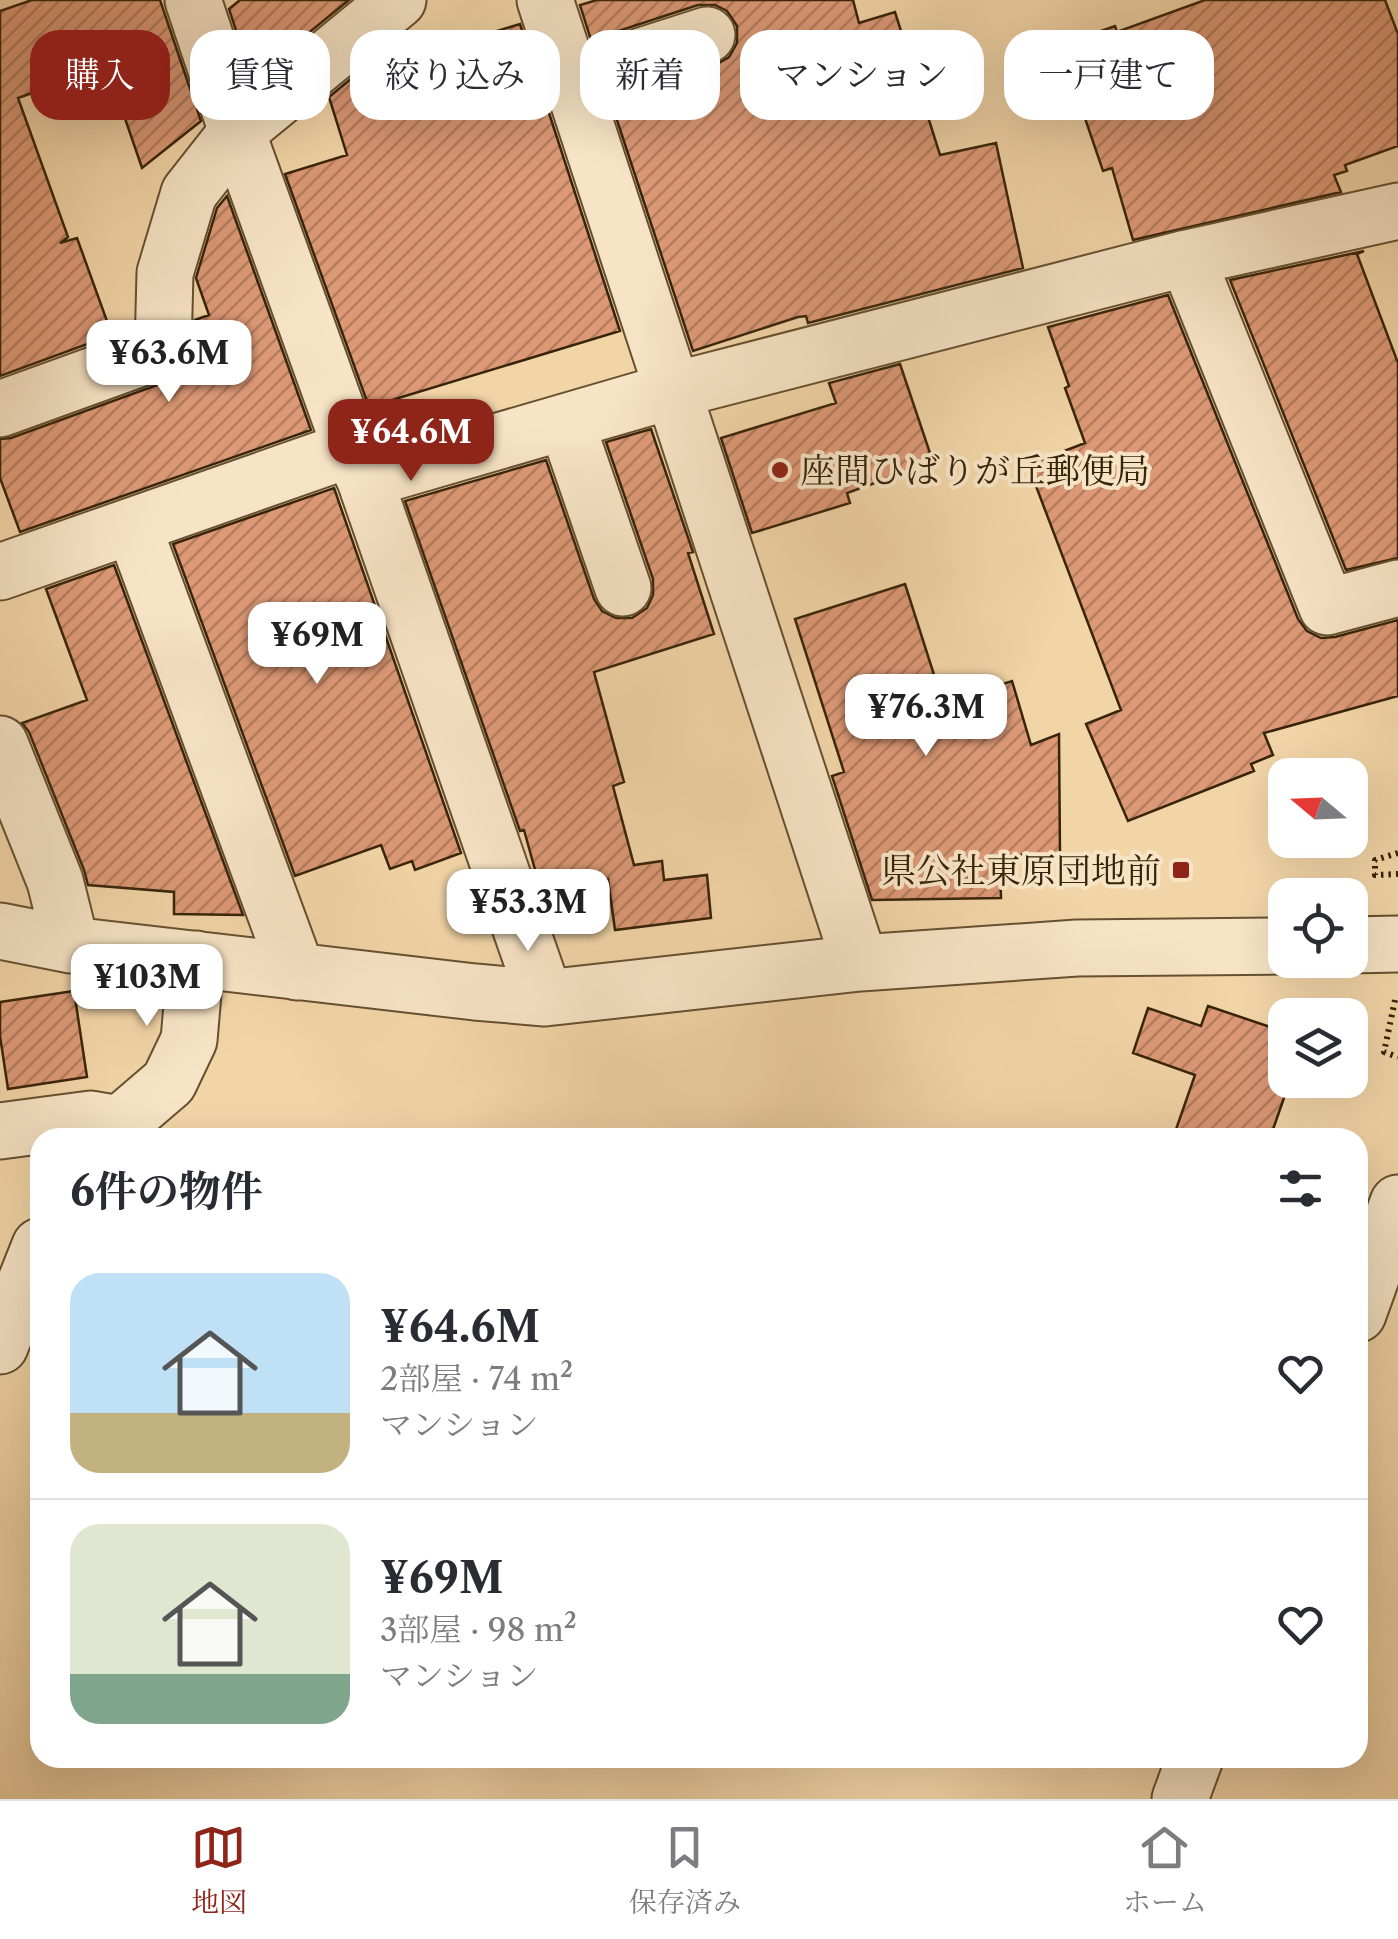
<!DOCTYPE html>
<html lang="ja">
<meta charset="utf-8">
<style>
body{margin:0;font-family:"Libre Caslon Text","Noto Serif JP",serif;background:#f7f7f7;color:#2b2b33;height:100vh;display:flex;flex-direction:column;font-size:38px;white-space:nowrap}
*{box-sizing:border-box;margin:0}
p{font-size:32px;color:#7c7c81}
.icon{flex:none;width:55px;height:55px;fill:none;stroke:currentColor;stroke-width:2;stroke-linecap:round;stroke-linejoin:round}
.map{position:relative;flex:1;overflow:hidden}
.panel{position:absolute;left:30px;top:1128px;width:1338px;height:640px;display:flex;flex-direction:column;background:#fff;border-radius:30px;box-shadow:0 10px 40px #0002}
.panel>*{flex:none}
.banner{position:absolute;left:30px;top:30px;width:1340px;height:90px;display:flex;gap:20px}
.needle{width:65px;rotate:289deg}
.buttons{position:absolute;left:1268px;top:758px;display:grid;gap:20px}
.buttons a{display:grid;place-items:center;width:100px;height:100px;border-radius:20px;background:#fff;box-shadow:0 10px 40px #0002;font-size:50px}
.price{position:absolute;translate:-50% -85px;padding:0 22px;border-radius:20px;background:#fff;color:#222;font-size:32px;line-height:65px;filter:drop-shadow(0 2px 5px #0008)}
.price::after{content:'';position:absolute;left:50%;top:60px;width:30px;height:22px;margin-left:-15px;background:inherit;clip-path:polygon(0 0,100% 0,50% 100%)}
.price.selected{background:#8f2418;color:#fff}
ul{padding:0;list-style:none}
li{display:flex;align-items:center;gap:30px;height:250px;padding:0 40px}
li+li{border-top:2px solid #e1e1e2}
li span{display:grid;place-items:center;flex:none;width:280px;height:200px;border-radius:30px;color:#555}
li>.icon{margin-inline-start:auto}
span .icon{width:120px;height:120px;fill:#fffc;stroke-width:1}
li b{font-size:42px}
h2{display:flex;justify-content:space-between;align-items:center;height:120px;padding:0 40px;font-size:42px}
.chip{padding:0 35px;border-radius:30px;background:#fff;box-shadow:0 10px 40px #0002;font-size:35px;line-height:90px}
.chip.selected{background:#8f2418;color:#fff}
.dock{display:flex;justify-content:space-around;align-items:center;height:140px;border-top:2px solid #e1e1e2;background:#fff;font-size:28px;color:#7c7c81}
.dock a{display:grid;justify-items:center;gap:5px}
.dock .selected{color:#8f2418}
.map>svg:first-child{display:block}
.building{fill:url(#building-hatch);stroke:#38240a;stroke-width:2.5}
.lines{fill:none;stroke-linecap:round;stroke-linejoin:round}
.minor-casing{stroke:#665031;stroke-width:59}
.path{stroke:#38240a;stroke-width:6;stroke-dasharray:2.5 5;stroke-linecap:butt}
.minor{stroke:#f7e4c6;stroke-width:55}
.poi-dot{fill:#8f2418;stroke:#f7e4c6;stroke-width:4}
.labels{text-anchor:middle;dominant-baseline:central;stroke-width:8;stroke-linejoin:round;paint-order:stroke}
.poi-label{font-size:35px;fill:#38240a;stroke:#f7e4c6;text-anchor:start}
</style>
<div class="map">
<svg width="1398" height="1799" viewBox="0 0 1398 1799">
<defs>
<pattern id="building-hatch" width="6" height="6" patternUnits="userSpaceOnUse" patternTransform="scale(2.5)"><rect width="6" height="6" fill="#dd9976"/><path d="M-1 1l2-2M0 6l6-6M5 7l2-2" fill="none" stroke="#b47d5f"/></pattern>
</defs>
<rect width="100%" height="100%" fill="#f2d5a7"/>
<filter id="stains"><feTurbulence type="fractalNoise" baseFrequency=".002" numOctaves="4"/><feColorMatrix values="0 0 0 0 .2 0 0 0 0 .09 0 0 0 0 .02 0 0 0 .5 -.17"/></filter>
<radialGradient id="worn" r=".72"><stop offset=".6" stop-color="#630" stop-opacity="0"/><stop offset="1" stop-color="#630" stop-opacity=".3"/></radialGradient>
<path class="building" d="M 32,0 L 160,0 L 201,121 L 142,168 L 107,66 L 18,98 L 68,237 L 60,243 L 77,238 L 112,335 L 0,376 L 0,11 Z
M 240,0 L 349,0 L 252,79 L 229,9 Z
M 597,0 L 853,0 L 859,23 L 895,12 L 940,155 L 996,143 L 1023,268 L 808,323 L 806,316 L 798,317 L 693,351 L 610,99 L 717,64 L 729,57 L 737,43 L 737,26 L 727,11 L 715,5 L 698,5 L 591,40 L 580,5 Z
M 1205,0 L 1385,0 L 1398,34 L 1398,146 L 1345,165 L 1347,171 L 1334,175 L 1341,192 L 1133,240 L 1112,168 L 1103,171 L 1060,45 L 1115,26 L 1117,32 Z
M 520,24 L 620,331 L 369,407 L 285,174 L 347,155 L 329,97 L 358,73 Z
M 227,196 L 311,430 L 20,532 L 0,478 L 0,439 L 11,438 L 174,379 L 188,369 L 194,351 L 195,320 L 209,315 L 196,278 L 217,208 Z
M 1364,251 L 1357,254 L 1398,363 L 1398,558 L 1346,570 L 1230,280 Z
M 1168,295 L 1298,619 L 1307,631 L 1321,638 L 1335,637 L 1398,620 L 1398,696 L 1264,733 L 1273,755 L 1251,764 L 1254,771 L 1128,821 L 1086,724 L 1121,710 L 1028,465 L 1085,443 L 1065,388 L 1069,386 L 1048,327 Z
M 900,364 L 933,462 L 847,493 L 850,503 L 752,533 L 721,438 L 836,403 L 829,383 Z
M 651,429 L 693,552 L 688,553 L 714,634 L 594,672 L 624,782 L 613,786 L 634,865 L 662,861 L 664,880 L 707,875 L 711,918 L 615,930 L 608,879 L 549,894 L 546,883 L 539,884 L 524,830 L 520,831 L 405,501 L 546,460 L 594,599 L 602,611 L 616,618 L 632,618 L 647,608 L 653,595 L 653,579 L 606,442 Z
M 334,488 L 461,853 L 415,870 L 412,861 L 390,869 L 381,845 L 295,876 L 173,544 Z
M 114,565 L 243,915 L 174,914 L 174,892 L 88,885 L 84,870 L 29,732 L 22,723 L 87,700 L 46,589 Z
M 905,584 L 943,703 L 1012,681 L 1031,745 L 1059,734 L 1060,855 L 1000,855 L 1001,898 L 872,900 L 832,776 L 844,772 L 795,619 Z
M 74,991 L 87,1077 L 8,1089 L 0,1036 L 0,1002 Z
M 1208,1006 L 1285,1032 L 1285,1095 L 1270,1138 L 1173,1138 L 1195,1075 L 1133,1053 L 1148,1008 L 1201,1026 Z"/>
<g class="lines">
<g class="minor-casing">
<path id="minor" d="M 193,0 L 237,132 L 351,449 L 365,480 L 545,998
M 545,0 L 860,963
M 570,79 L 707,35
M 1187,258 L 1327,607 L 1398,588
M 0,409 L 163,350 L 165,273 L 189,193 L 237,132 L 398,0
M 566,422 L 623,588
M 365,480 L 671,391 L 1187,258 L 1398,211
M 133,526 L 297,972
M 0,572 L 351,449
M 0,744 L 55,881 L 71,945
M 0,931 L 71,945 L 475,992 L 545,998 L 860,963 L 1077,948 L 1285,946
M 1350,945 L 1398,944
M 0,1131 L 91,1119 L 120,1124 L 169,1082 L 189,1040 L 196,959
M 1358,1314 L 1398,1203
M 0,1346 L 40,1246
M 1180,1799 L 1195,1758"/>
</g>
<path class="path" d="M 1398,853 L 1375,860 L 1375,875 L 1398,874
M 1395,1000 L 1384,1052 L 1398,1057"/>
<use href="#minor" class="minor"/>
</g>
<g class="poi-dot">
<circle cx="780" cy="470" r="10"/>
<rect x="1171" y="860" width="20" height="20" rx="5"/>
</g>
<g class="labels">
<g class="poi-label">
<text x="800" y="470">座間ひばりが丘郵便局</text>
<text x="1161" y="870" text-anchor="end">県公社東原団地前</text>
</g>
</g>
<rect width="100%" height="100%" filter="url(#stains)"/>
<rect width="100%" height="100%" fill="url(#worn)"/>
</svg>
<div class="buttons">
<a><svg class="needle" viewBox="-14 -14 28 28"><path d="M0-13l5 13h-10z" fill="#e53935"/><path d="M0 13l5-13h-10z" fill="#7c7c81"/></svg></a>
<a><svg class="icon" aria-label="locate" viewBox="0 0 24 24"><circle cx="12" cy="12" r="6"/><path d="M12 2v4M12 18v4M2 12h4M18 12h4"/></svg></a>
<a><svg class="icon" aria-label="layers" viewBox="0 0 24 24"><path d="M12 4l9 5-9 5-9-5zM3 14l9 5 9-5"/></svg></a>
</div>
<b class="price" style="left:169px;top:405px">¥63.6M</b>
<b class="price selected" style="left:411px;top:484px">¥64.6M</b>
<b class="price" style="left:317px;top:687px">¥69M</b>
<b class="price" style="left:926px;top:759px">¥76.3M</b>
<b class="price" style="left:528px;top:954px">¥53.3M</b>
<b class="price" style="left:147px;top:1029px">¥103M</b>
<div class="banner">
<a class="chip selected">購入</a>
<a class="chip">賃貸</a>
<a class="chip">絞り込み</a>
<a class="chip">新着</a>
<a class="chip">マンション</a>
<a class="chip">一戸建て</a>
</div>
<section class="panel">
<h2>6件の物件<svg class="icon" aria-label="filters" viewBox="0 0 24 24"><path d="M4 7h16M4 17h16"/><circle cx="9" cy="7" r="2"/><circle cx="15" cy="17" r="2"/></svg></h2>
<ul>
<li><span style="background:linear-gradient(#bfe0f5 70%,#c2b280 0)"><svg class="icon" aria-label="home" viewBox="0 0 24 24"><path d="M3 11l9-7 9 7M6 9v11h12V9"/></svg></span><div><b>¥64.6M</b><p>2部屋 · 74 m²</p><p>マンション</p></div><svg class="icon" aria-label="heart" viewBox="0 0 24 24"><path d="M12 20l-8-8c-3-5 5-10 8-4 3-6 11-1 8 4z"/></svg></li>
<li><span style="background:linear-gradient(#dfe7d0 75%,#7fa58c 0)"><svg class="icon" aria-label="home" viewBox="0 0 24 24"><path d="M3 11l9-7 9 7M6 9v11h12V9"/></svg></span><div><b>¥69M</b><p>3部屋 · 98 m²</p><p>マンション</p></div><svg class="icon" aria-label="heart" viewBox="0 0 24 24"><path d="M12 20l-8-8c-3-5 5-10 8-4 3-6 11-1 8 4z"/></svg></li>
</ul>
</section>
</div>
<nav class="dock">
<a class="selected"><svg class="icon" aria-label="map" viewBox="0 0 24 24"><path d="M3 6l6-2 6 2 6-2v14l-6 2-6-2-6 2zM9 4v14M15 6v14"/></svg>地図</a>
<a><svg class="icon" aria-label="saved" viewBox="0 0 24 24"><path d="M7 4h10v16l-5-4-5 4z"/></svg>保存済み</a>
<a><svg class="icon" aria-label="home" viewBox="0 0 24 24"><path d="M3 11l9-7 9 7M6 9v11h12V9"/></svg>ホーム</a>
</nav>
